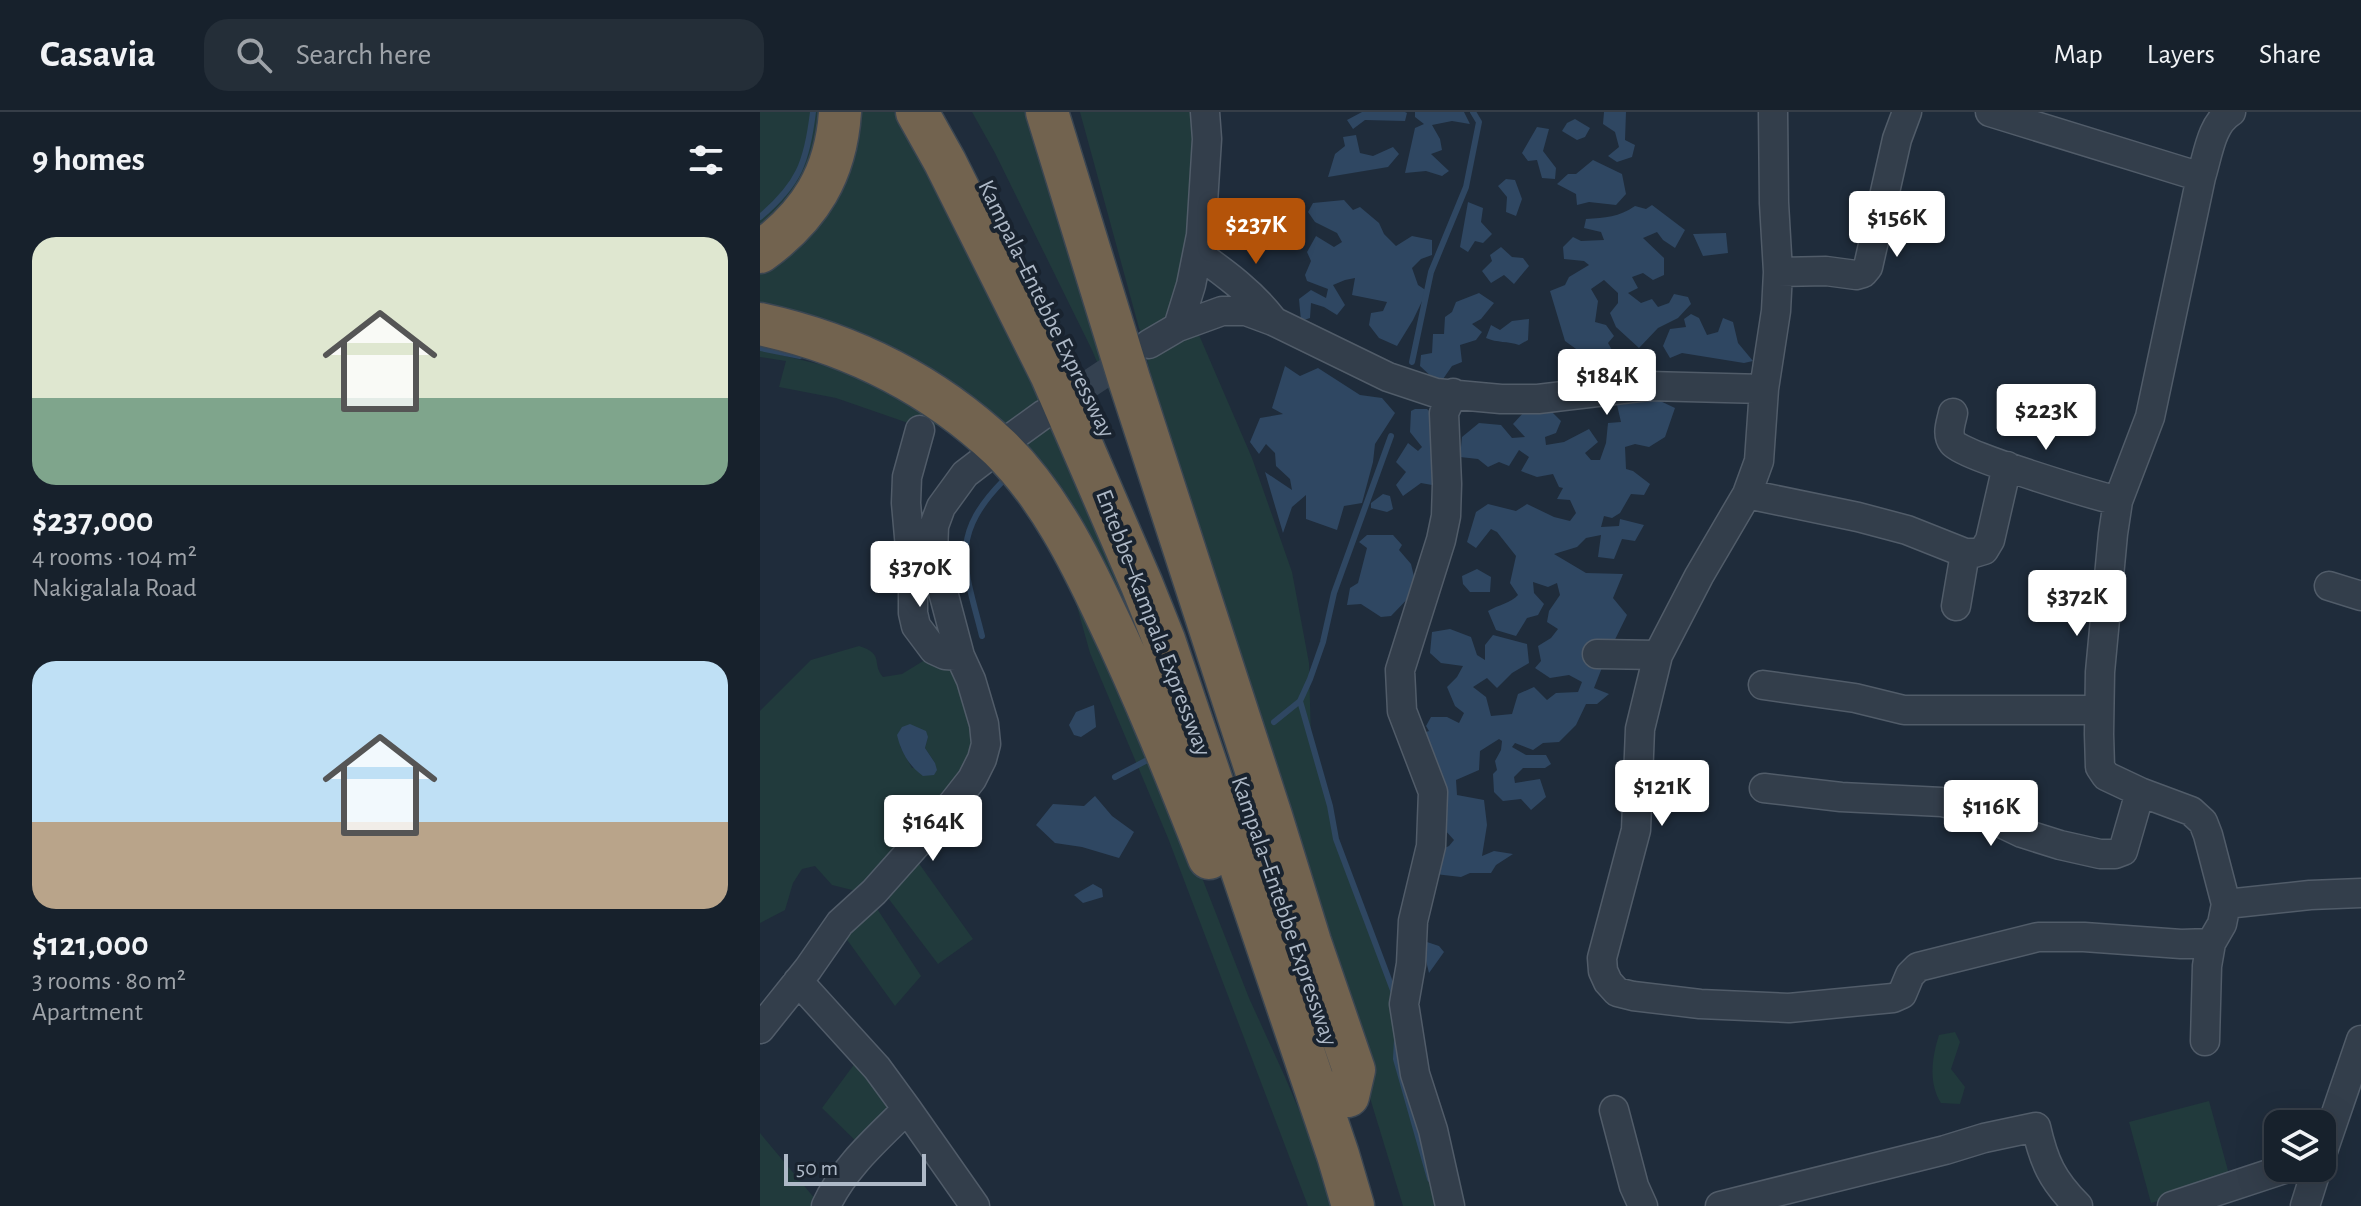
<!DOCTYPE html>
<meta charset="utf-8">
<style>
body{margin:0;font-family:"Alegreya Sans",sans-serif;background:#242e38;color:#f1f3f6;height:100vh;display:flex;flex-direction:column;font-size:30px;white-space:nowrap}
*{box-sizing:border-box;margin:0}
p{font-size:26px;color:#9ea3a9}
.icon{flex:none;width:44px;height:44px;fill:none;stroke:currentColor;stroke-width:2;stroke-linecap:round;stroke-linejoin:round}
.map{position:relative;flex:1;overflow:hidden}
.drawer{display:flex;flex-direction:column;background:#17212c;width:760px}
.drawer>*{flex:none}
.controls{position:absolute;left:1504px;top:998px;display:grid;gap:16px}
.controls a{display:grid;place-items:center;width:72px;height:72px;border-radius:16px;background:#17212c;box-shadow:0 8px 32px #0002,0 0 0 2px #363e48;font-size:40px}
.scale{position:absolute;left:24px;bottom:20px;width:142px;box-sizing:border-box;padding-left:8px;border:4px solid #aeb9c7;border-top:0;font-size:22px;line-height:28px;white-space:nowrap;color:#aeb9c7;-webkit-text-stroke:6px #19232f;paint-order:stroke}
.price{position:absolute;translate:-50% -68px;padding:0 18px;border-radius:8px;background:#fff;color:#222;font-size:26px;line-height:52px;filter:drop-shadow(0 2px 4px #0008)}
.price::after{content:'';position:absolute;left:50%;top:48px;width:24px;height:18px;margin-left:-12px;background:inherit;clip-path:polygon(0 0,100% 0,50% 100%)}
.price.current{background:#b45309;color:#fff}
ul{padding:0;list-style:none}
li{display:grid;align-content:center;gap:16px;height:424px;padding:0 32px}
li span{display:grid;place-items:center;height:248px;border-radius:24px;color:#555}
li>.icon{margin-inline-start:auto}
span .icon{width:144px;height:144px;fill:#fffc;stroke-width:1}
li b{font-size:34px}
h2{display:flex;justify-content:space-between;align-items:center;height:96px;padding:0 32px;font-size:34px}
header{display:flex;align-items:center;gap:48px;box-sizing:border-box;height:112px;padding:0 40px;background:#17212c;border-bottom:2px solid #363e48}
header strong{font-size:38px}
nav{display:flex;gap:44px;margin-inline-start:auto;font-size:28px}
.search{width:560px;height:72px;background:#242e38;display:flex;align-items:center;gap:20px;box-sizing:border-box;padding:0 28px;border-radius:24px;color:#9ea3a9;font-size:30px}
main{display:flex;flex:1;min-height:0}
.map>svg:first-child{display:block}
.green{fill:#213a3c;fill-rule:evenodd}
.water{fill:#2f4762}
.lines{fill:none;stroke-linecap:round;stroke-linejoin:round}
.stream{stroke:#2f4762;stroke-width:6}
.minor-tunnel{stroke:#344150;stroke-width:28;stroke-dasharray:28 14;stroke-linecap:butt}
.minor-casing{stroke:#515c69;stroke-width:31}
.highway-casing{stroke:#3b4652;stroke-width:45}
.minor{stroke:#333e4b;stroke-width:28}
.highway{stroke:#72634f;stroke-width:42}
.labels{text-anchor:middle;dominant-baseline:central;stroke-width:8;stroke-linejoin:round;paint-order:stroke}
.street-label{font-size:24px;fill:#aeb9c7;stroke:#19232f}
</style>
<header>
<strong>Casavia</strong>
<div class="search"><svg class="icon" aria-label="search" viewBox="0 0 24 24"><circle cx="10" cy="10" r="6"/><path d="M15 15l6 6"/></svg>Search here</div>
<nav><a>Map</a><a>Layers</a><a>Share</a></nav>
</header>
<main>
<section class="drawer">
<h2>9 homes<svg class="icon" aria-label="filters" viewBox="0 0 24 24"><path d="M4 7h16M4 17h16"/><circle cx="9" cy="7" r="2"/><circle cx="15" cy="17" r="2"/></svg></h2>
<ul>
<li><span style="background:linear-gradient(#dfe7d0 65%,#7fa58c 0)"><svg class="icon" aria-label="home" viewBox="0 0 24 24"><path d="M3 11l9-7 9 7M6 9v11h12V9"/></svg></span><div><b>$237,000</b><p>4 rooms · 104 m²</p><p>Nakigalala Road</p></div></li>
<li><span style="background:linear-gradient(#bfe0f5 65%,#b9a48a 0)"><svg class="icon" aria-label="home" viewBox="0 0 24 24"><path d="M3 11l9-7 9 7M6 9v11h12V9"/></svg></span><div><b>$121,000</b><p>3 rooms · 80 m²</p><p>Apartment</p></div></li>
</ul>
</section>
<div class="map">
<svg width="1601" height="1094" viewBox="0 0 1601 1094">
<rect width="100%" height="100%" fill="#1f2c3b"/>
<path class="green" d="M 0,0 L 64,0 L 63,8 L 42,71 L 0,117 Z
M 90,0 L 134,0 L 164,52 L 268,260 L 282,296 L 252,317 L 217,290 L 0,202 L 0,149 Z
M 212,0 L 280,0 L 365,317 L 332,238 L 235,41 Z
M 320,0 L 436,0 L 440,55 L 410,211 L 385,228 L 379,216 Z
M 436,216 L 492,346 L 532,460 L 549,551 L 551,630 L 570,694 L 579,734 L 637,888 L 636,947 L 677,1094 L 643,1094 L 397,289 L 386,243 Z
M 0,238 L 92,260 L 122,271 L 198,320 L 176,313 L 167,315 L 154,313 L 76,286 L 19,275 L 26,249 L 0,245 Z
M 288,309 L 356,460 L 395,558 L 254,335 Z
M 311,473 L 382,612 L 489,886 L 525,965 L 580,1094 L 548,1094 L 408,726 L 330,541 Z
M 99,534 C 125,542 111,551 123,565 L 142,562 L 173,543 L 192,550 L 215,624 L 206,666 L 96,779 L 72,773 L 55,754 L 42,757 L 33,771 L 25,798 L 0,811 L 0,599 L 51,548 ZM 168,625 L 165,636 L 175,651 L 152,656 L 140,634 Z
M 155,746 L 213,827 L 178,852 L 122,778 Z
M 114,792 L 161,864 L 135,894 L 80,818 Z
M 1195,920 L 1200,930 L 1191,957 L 1205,975 L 1200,992 L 1181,991 C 1168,971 1172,945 1179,923 Z
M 101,943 L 138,991 L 103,1036 L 62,996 Z
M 1449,989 L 1470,1066 L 1456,1073 L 1391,1091 L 1369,1010 Z
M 0,1021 L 61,1094 L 0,1094 Z"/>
<path class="water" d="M 602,0 L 645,0 L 647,1 L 645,9 L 605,8 L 593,17 L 587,8 Z
M 655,0 L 704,0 L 710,12 L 692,9 L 672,13 L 680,27 L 682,38 L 671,42 L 689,59 L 682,64 L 666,59 L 645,61 L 655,16 L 664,12 L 655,5 Z
M 844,0 L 866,0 L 865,28 L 875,33 L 872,45 L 857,50 L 848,44 L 859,35 L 855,20 L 843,12 Z
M 815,7 L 830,16 L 825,25 L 817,28 L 802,19 L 807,11 Z
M 777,15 L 789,17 L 783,39 L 796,56 L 795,67 L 782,66 L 777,48 L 768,49 L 762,41 Z
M 596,23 L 600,41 L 613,44 L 633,35 L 639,42 L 628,55 L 568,65 L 575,42 L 585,34 L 583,25 Z
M 833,48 L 862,62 L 866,82 L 856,93 L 829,90 L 817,93 L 816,82 L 797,72 L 808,62 L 816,62 Z
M 746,67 L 755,68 L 762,87 L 756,104 L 746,100 L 747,85 L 738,74 Z
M 584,88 L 593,98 L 600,95 L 619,111 L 624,122 L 636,134 L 652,124 L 672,128 L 672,143 L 661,147 L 652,156 L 658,173 L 667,179 L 653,208 L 637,234 L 619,226 L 609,213 L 611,201 L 623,199 L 627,190 L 592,183 L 595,166 L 585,168 L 573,173 L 585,193 L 577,203 L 564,195 L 551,191 L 550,206 L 541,209 L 539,187 L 551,178 L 566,186 L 568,177 L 547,169 L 545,163 L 551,149 L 547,140 L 556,124 L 574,135 L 582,130 L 577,121 L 555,110 L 548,100 L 553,91 Z
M 708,90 L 723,96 L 721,110 L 732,122 L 723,131 L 715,129 L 708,140 L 700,135 Z
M 892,93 L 925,118 L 915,136 L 903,128 L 897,120 L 883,126 L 904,146 L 904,163 L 893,168 L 883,161 L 872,165 L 878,176 L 868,181 L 881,191 L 892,187 L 898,195 L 909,191 L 914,182 L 928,185 L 931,192 L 918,206 L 898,216 L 879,236 L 856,215 L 850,201 L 858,191 L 858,181 L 844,168 L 831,177 L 838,189 L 835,210 L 846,213 L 854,224 L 848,231 L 857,247 L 823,242 L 805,229 L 790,179 L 805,173 L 809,165 L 829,153 L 824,149 L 804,147 L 803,135 L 813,125 L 821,129 L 844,128 L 841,120 L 824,116 L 826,107 C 845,106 859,105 875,94 L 886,97 Z
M 966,121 L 968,141 L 943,144 L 933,122 Z
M 741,135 L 752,145 L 763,146 L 769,154 L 754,172 L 744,163 L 731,171 L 722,159 L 732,149 L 730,143 Z
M 719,181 L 734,191 L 721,207 L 712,212 L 722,220 L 716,228 L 700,233 L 702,250 L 692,254 L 683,267 L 674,267 L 660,254 L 661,243 L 672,241 L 673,222 L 684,222 L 685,205 L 692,200 L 696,190 Z
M 931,202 L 939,206 L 947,223 L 958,220 L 963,206 L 973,210 L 978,231 L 993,249 L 984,251 L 922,241 L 910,246 L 903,234 L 910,217 L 926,215 L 924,207 Z
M 769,207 L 768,228 L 759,233 C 748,229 737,231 726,226 L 731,213 L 740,218 L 752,209 Z
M 525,254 L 540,264 L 558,256 L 600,283 L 622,286 L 635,301 L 615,332 L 613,350 L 602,391 L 584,394 L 577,418 L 546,407 L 546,383 L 532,395 L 523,421 L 505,360 L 532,378 L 530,367 L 516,354 L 515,341 L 506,332 L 499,342 L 490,330 L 500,306 L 523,302 L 512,296 Z
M 898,288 L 915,296 L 905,325 L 889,335 L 875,332 L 865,335 L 866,357 L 873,359 L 890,372 L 884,383 L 871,382 L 860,401 L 852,406 L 844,404 L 841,415 L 859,414 L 860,407 L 884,413 L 875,429 L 862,427 L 854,447 L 838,445 L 841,423 L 826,426 L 817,435 L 794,442 L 826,461 L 863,462 L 853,486 L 867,503 L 845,548 L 834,576 L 849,582 L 837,592 L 826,592 L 816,613 L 799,630 L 783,631 L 773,638 L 755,631 L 752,635 L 766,643 L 786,643 L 791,652 L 785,656 L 763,656 L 754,665 L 755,671 L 780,667 L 786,685 L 771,698 L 761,687 L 743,689 L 734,680 L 733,662 L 737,658 L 735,649 L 741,638 L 742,629 L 739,627 L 720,639 L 719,658 L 696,668 L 697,683 L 724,688 L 727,713 L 722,744 L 734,739 L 753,742 L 736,753 L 731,761 L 710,761 L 701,765 L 675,762 L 674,741 L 689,734 L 694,728 L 684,717 L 663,621 L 669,619 L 666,614 L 671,605 L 687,605 L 699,611 L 704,601 L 695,594 L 687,575 L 697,565 L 703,554 L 681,551 L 670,541 L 672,520 L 690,517 L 711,525 L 717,543 L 725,548 L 725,533 L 733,523 L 767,532 L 769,551 L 752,561 L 737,576 L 727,566 L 713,575 L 726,585 L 731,604 L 752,602 L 758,582 L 774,575 L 787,588 L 796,581 L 818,580 L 822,570 L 809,563 L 790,566 L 775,556 L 781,549 L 778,534 L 791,526 L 798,517 L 787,510 L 789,499 L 800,483 L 797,471 L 788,475 L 773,470 L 774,481 L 784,492 L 778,503 L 767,506 L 756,524 L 736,518 L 728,499 C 738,493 751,491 758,483 L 750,471 L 756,444 L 737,420 L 731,417 L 716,436 L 707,430 L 716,400 L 728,392 L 756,399 L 767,392 L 794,405 L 810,409 L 816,401 L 810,388 L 797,387 L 803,376 L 799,375 L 793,362 L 777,365 L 761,359 L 769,345 L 759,338 L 749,354 L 739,350 L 728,355 L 718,347 L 700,345 L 702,325 L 719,311 L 741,313 L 752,326 L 765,325 L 753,312 L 764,300 L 789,297 L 801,309 L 796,321 L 785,325 L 786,333 L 804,330 L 829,317 L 838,330 L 825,341 L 831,348 L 840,348 L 846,331 L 848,311 L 861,310 L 857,293 Z
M 655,297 L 667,297 L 681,310 L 682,359 L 672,373 L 661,371 L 643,384 L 636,373 L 646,360 L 636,350 L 648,331 L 658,339 L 662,335 L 650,320 L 651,299 Z
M 623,382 L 630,384 L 633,397 L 627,400 L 611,396 L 611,391 Z
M 607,423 L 633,423 L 642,433 L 639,438 L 651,452 L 657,477 L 631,504 L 621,505 L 601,492 L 587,493 L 590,476 L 598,471 L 607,436 L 599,430 Z
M 717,457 L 731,465 L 730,480 L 710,480 L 703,472 L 702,464 Z
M 334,593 L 336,615 L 321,625 L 314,623 L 309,613 L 316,600 Z
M 150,612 L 166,619 L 168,625 L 165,636 L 175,651 L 177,658 L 174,663 L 163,664 C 149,654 141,640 137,623 L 142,615 Z
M 335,684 L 352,704 L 374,720 L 359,746 L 322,735 L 295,731 L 276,713 L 293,692 L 324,694 Z
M 333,772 L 342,777 L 343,785 L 323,791 L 314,783 Z
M 661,828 L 679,834 L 684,840 L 669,861 Z"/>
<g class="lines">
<path class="stream" d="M 0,105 C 39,72 47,50 53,0
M 0,236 L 40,244
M 652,250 L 671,160 L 706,75 L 719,10 L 713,0
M 222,524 C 205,456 188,425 243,369
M 540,589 L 570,694 L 576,727 L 634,881
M 514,610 L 540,589 L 550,567 L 563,530 L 574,481 L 631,324
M 355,665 L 393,645
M 637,927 L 636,947 L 670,1067"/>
<path class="minor-tunnel" d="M 291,297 L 377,240"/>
<g class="minor-casing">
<path id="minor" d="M 1013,0 L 1014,91 L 1018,160 L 1016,199 L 1004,277 L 999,349 L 987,382 L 939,464 L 898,543 L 880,617 L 876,718 L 842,846 L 843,859 L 848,870 L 857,880 L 873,884 L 940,892 L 1029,896 L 1133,886 L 1142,882 L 1150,863 L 1158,855 L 1278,825 L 1324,825 L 1421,832 L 1451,831
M 1230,0 L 1441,65 C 1448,43 1451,12 1471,0
M 1441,65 L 1390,305 L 1358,389 L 1353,422 L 1340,560 L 1339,622 L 1340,655 L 1346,664 L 1380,680 L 1431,699 L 1443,710 L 1448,723 L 1466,792 L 1462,812 L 1451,831 L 1447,854 L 1445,929
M 438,142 C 465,161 492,181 512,207
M 1018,160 L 1066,159 L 1096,163 L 1103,161 L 1108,155 L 1137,27 L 1147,0
M 418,215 L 431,173 L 441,123 L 447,27 L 445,0
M 389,232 L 418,215 L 462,199 L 486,199 L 513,209 L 628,265 L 676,281 L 741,287 L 778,287 L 888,274 L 1004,277
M 1193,301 C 1191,311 1186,322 1193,331 C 1202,344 1335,383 1358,389
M 160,318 L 147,365 L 146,391 L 153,470 L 153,501 L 156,514 L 174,538 L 185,543 L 200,544
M 255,323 L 284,302
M 987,382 L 1098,405 L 1147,418 L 1205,441 L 1196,494
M 1205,441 L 1214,441 L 1224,438 L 1230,428 L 1247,354
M 1569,474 L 1601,484
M 837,542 L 898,543
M 1003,573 L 1095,586 L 1144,598 L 1339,598
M 1004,676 L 1081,685 L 1182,690 L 1214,698 L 1262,721 L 1300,733 L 1340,742 L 1355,742 L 1363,739 L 1380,680
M 1466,792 L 1550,783 L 1601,781
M 38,869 L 117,956 L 147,997 C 118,1026 83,1056 66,1094
M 0,917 L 48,857 L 80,811 L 114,780 L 194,690 L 212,667 L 222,647 L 226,632 L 224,612 L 211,568 L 200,544 L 173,442 L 174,414 L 181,395 L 205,362 L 222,349
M 147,997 L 215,1094
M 854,998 L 874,1074 L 883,1094
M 1562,1042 L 1601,928
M 690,1094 L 673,1018 L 655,962 L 644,892 L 651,852 L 653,809 L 671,734 L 673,680 L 642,599 L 640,558 L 681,428 L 686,404 L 687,372 L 684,301 L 693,281
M 960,1094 L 1185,1038 L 1224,1026 L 1276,1015 C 1284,1050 1292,1068 1318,1094
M 1412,1094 L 1527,1056
M 1545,1094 L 1557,1056"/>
</g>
<g class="highway-casing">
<path id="highway" d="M 157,0 L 185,50 L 291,262 L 382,473 L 404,528 L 578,1043 L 593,1094
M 287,0 L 369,267 L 511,704 L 550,830 L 594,958 L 588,984
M 0,140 C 50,104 76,62 80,0
M 0,212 C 92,232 171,271 240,336 C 288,383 319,445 347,505 C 385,584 417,665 449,746"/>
</g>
<use href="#minor" class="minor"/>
<use href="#highway" class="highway"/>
</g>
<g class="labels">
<g class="street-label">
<text transform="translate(286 197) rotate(64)">Kampala–Entebbe Expressway</text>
<text transform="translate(393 511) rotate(69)">Entebbe–Kampala Expressway</text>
<text transform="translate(524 799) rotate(71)">Kampala–Entebbe Expressway</text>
</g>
</g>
</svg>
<div class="controls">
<a><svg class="icon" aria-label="layers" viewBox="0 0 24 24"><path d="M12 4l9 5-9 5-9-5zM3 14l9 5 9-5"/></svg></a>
</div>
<div class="scale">50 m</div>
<b class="price" style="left:1137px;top:147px">$156K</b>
<b class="price current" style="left:496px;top:154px">$237K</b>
<b class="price" style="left:847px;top:305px">$184K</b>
<b class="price" style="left:1286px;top:340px">$223K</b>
<b class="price" style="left:160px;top:497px">$370K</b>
<b class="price" style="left:1317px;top:526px">$372K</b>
<b class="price" style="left:902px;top:716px">$121K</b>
<b class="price" style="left:1231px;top:736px">$116K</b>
<b class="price" style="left:173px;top:751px">$164K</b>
</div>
</main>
